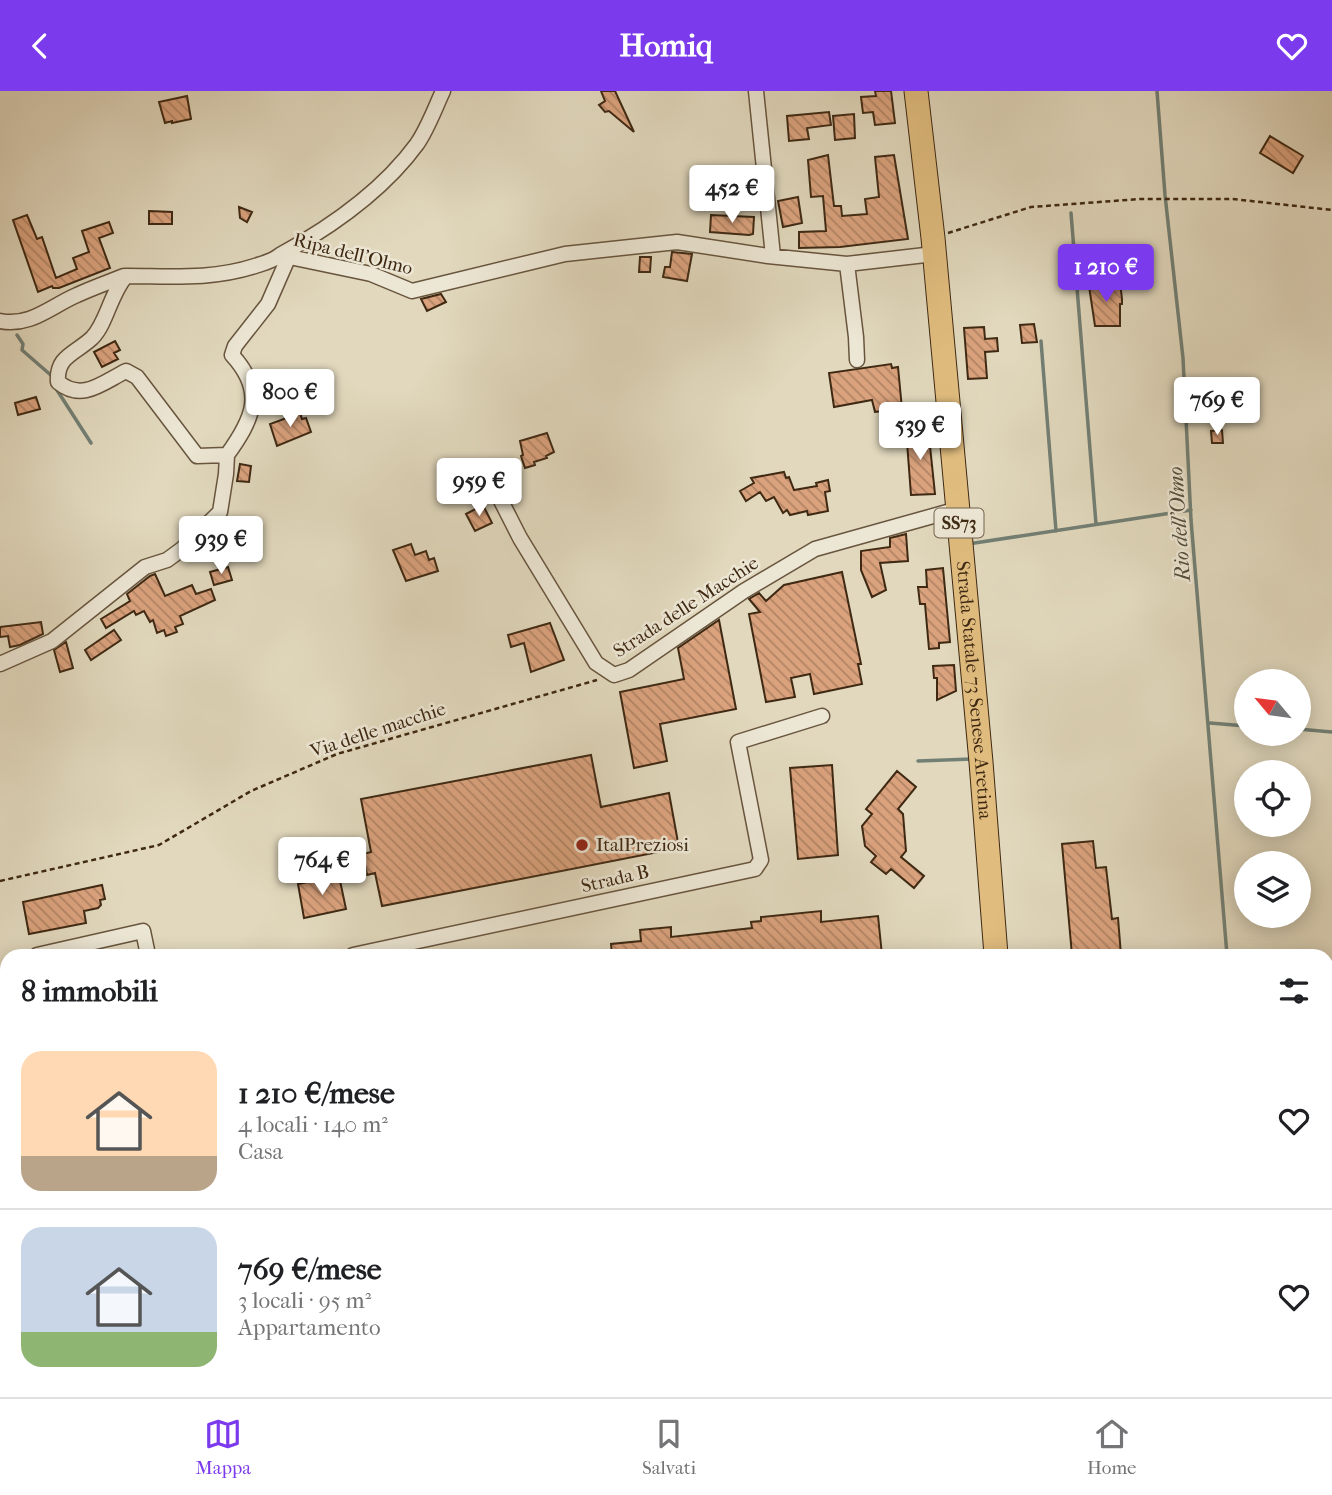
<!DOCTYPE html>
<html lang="it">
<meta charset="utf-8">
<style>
body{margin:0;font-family:"IM FELL French Canon",serif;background:#f2f2f2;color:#202124;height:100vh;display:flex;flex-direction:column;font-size:26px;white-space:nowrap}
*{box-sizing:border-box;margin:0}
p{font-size:23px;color:#757577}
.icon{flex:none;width:38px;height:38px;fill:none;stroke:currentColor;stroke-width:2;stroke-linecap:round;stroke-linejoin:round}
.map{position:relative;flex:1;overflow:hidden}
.side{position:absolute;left:0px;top:858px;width:1334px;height:450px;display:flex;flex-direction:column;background:#fff;border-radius:21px 21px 0 0;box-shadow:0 4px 18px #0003}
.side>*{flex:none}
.needle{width:46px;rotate:299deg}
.fabs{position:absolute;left:1234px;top:578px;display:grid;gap:14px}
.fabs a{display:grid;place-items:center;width:77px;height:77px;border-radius:50%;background:#fff;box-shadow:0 4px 18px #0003;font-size:35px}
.price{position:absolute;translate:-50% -60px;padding:0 16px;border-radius:7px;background:#fff;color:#222;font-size:23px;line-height:46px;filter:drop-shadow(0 2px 4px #0008)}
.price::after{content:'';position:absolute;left:50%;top:42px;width:21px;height:16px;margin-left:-10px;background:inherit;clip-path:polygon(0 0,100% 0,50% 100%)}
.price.on{background:#7c3aed;color:#fff}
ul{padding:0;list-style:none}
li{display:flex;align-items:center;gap:21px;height:175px;padding:0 21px}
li+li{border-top:2px solid #e0e0e0}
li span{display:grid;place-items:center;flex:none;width:196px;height:140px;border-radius:21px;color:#555}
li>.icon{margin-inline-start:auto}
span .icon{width:84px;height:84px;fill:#fffc;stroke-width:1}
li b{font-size:30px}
h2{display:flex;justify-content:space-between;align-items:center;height:84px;padding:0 21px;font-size:30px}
header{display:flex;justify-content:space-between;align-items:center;height:91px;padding:0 21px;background:#7c3aed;color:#fff;font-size:32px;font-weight:800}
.tabs{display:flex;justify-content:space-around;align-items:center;height:98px;border-top:2px solid #e0e0e0;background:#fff;font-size:19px;color:#757577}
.tabs a{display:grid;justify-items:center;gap:4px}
.tabs .on{color:#7c3aed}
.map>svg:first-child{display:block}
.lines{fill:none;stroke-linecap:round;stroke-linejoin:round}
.stream{stroke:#727f74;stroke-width:3.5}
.building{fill:url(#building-back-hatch);stroke:#3f2913;stroke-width:2}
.street-casing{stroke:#68553e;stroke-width:17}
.secondary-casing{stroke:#3f2913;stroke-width:24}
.primary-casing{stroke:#3f2913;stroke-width:25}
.highway-casing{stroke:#3f2913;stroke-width:29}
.path{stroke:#3f2913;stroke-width:2.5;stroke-dasharray:5 3.5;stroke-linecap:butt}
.street{stroke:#ece6d4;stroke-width:14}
.secondary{stroke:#ece6d4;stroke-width:21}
.primary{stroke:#e0bc7e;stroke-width:23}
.highway{stroke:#e0bc7e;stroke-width:26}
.poi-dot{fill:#8f2418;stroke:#ece6d4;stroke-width:2.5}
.labels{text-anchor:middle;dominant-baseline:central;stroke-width:5;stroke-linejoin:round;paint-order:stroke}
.shield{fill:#ece6d4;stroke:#73624d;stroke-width:2}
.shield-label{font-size:18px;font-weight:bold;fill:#3f2913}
.street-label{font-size:19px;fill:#3f2913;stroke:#ece6d4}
.poi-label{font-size:19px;fill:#3f2913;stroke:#ece6d4;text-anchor:start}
.water-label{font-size:21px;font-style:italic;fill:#544d3b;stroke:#ece6d4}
</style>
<header><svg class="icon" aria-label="back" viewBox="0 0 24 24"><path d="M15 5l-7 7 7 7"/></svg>Homiq<svg class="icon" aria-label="heart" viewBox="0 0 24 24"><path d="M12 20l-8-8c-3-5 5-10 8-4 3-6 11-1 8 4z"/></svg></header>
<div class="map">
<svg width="1332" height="1306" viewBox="0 0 1332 1306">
<defs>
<pattern id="building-back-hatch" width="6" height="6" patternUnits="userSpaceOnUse" patternTransform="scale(1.75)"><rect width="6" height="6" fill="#daa27d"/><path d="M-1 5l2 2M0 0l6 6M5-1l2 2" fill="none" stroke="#b28465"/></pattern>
</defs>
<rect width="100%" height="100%" fill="#e1d8bd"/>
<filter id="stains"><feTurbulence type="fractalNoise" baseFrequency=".00286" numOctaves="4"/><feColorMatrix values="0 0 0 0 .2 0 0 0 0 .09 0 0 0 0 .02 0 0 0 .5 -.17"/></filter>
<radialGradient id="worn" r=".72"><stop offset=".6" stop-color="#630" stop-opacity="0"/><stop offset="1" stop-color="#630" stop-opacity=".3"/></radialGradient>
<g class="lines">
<path class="stream" d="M 1157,0 L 1165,104 L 1183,267 L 1191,429 L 1227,864
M 1071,122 L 1096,433
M 17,244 L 23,253 L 22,259 L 53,286
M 1041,250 L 1056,440
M 55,296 L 91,352
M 968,453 L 1191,419
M 1210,632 L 1246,635
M 1298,638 L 1332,641
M 918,670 L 972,668
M 1326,1101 L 1329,1101 L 1332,1137"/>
</g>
<path class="building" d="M 601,0 L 615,0 L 634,41 L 609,20 L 605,21 L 599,14 L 605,10 Z
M 875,0 L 891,0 L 895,32 L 875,34 L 873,21 L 863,22 L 861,6 L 876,5 Z
M 187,5 L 191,28 L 172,32 L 172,30 L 165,32 L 159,11 Z
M 829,21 L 831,34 L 807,37 L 809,48 L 789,50 L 787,25 Z
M 854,23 L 855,47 L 835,49 L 833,25 Z
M 1270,45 L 1303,65 L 1293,82 L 1260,62 Z
M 828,64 L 834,115 L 841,115 L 842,125 L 867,123 L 865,108 L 879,106 L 875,66 L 894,64 L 908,148 L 840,156 L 799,157 L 799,141 L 826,140 L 823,105 L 811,106 L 808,69 Z
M 798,106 L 802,132 L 783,136 L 778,110 Z
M 239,116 L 252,121 L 247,131 L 240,127 Z
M 149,120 L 172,121 L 172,133 L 149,133 Z
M 27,124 L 37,148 L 42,146 L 56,187 L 77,178 L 73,167 L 89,161 L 82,140 L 109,131 L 113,142 L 99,147 L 110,177 L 59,197 L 53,197 L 52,195 L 38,201 L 13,129 Z
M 711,124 L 754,126 L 753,143 L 749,144 L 710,141 Z
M 672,161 L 692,163 L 687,190 L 663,186 L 665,176 L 670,176 Z
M 640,166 L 651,166 L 650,181 L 639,181 Z
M 1120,191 L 1122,208 L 1122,213 L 1120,213 L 1120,235 L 1095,235 L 1089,195 Z
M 441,203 L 446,211 L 427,220 L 421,208 Z
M 1034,233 L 1037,251 L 1022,252 L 1020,234 Z
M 984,236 L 985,248 L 997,247 L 998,260 L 985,261 L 987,287 L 968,288 L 964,237 Z
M 115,250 L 120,259 L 114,262 L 118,268 L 102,276 L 94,261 Z
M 891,273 L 892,277 L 898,276 L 902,318 L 875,321 L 872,309 L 834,316 L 829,282 Z
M 36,306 L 40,318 L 18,324 L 15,312 Z
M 300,322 L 302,328 L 306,327 L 311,341 L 277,355 L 270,333 Z
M 928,336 L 935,403 L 911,404 L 906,338 Z
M 1222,339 L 1223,352 L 1212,352 L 1211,340 Z
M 547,342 L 554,361 L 546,365 L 547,367 L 534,371 L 535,374 L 525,377 L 521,365 L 523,364 L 520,350 Z
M 240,373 L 251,375 L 249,391 L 237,390 Z
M 784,381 L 786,387 L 789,386 L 794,399 L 817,395 L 816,392 L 828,389 L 830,400 L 825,401 L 828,420 L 808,424 L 807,420 L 790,424 L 787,419 L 783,422 L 774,406 L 766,410 L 760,401 L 746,410 L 740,400 L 754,392 L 751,387 Z
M 483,414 L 492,432 L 475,440 L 466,423 Z
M 906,443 L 908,470 L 880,472 L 886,499 L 872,506 L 861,479 L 861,460 L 890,456 L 890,447 Z
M 411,453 L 415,464 L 426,460 L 429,469 L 434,467 L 438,480 L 406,490 L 393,459 Z
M 228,476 L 232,489 L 214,494 L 210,481 Z
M 943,477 L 950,551 L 939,552 L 939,557 L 929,558 L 925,513 L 920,513 L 918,496 L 927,496 L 926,479 Z
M 842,481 L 861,573 L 858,573 L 862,593 L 814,603 L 810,583 L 791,587 L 795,606 L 766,611 L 749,523 L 760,521 L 749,508 L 759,502 L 766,510 L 784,494 Z
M 155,483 L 165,505 L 192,494 L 196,503 L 211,498 L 215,509 L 180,525 L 183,533 L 175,536 L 177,541 L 166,545 L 164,539 L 157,542 L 153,529 L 150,531 L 144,520 L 136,524 L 134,520 L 106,537 L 101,528 L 130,510 L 127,503 L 150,485 Z
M 719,529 L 736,618 L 660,633 L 667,670 L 634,677 L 620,601 L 684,588 L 678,557 Z
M 41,531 L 43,543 L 20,554 L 10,556 L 8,545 L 0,546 L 0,536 Z
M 550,532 L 564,569 L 531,581 L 524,552 L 511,556 L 508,544 Z
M 114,539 L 121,549 L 91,569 L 85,559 Z
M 66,551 L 73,577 L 60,581 L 54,559 Z
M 954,574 L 956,600 L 937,609 L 937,587 L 934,587 L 933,575 Z
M 591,664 L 601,716 L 669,702 L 679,757 L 382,815 L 375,782 L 367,784 L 363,763 L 371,761 L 361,708 Z
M 832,674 L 838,764 L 798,768 L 790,677 Z
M 897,680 L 916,696 L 898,718 L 903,723 L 906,760 L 901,766 L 924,785 L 914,797 L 891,778 L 886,783 L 871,771 L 876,765 L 865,755 L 862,735 L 872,723 L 866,718 Z
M 1093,750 L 1096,777 L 1106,776 L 1112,828 L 1118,827 L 1121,864 L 1072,864 L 1062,753 Z
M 339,785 L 346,818 L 304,827 L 298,793 Z
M 102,794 L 105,808 L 100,809 L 101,814 L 98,817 L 84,820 L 86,832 L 29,843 L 23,811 Z
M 821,820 L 821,831 L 878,825 L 882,864 L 612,864 L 611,853 L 641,850 L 640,839 L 671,836 L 671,846 L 752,837 L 751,831 L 761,830 L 761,826 Z"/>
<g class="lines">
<g class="street-casing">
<path id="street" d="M 443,0 C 435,17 428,37 417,53 C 382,101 331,136 280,164 L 371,183 L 412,200 L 565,163 L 677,151 L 768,165 L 847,173 L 934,163
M 756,0 L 773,165
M 847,173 L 856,246 L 857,269
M 0,230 C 31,236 51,215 77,204 C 92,197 109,191 124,185
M 227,364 C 253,328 266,301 232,264 L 235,255 L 268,213 L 289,165
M 491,390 L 520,447 L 596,572 L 614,584 L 629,579 L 744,500 L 815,458 L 958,418
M 0,573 L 52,550 L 145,476 L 167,469 L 182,458 L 220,421 L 226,383 L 227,364 L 197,365 L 137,286 L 126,280 C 102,292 82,311 58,291 C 56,265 75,263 92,247 C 107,232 110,203 126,185 C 170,185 212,189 255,175 C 264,172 273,170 280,164
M 37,864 L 143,840 L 148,864
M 353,864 L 755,778 L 761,769 L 738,651 L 822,625
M 0,1027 L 7,1031
M 1326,1081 L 1332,1082
M 354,1300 L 392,1306
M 205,1306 L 206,1300"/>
</g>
<g class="secondary-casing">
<path id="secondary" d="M 1032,1300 L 1033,1306"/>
</g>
<g class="primary-casing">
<g id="primary">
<path id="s1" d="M 916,0 L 933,147 L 981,671 L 996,864"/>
</g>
</g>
<g class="highway-casing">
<path id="highway" d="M 1296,1300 L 1297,1306"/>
</g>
<path class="path" d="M 948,142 L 1031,116 L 1140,108 L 1233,108 L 1332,119
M 0,790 L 159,754 L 251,700 L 337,663 L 597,589"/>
<use href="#street" class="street"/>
<use href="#secondary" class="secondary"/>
<use href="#primary" class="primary"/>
<use href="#highway" class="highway"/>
</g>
<circle class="poi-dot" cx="582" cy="754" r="7"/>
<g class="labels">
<rect class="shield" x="934.5" y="417.5" width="49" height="29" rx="5"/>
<g class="shield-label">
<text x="959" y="432">SS73</text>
</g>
<g class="street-label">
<text transform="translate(353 163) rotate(14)">Ripa dell'Olmo</text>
<text transform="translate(686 516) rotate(-33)">Strada delle Macchie</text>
<text stroke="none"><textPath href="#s1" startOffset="602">Strada Statale 73 Senese Aretina</textPath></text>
<text transform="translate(378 639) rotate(-18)">Via delle macchie</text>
<text transform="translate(615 788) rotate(-13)">Strada B</text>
</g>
<g class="poi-label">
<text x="596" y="754">ItalPreziosi</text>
</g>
<g class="water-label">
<text transform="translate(1179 433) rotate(-94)">Rio dell'Olmo</text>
</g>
</g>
<rect width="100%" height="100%" filter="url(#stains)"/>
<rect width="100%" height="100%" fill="url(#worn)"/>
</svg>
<div class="fabs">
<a><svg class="needle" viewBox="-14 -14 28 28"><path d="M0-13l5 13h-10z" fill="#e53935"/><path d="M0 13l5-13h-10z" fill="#757577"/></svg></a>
<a><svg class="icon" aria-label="locate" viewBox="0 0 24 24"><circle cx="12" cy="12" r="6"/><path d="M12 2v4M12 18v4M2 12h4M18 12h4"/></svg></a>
<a><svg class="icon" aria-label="layers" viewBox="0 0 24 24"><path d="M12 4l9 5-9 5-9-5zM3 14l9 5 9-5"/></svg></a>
</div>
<b class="price" style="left:732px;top:134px">452 €</b>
<b class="price on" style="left:1106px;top:213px">1 210 €</b>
<b class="price" style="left:290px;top:338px">800 €</b>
<b class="price" style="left:1217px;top:346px">769 €</b>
<b class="price" style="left:920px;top:371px">539 €</b>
<b class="price" style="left:479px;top:427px">959 €</b>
<b class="price" style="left:221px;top:485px">939 €</b>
<b class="price" style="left:322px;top:806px">764 €</b>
<section class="side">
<h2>8 immobili<svg class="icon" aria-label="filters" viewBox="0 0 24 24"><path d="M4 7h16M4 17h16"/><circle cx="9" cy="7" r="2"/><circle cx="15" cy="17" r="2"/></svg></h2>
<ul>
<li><span style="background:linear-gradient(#ffd9b3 75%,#b9a48a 0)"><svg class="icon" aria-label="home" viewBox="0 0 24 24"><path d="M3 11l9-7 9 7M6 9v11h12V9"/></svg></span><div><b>1 210 €/mese</b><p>4 locali · 140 m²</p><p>Casa</p></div><svg class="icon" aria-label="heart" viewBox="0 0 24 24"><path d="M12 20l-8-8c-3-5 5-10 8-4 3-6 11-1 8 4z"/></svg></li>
<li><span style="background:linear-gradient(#c9d6e8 75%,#8fb573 0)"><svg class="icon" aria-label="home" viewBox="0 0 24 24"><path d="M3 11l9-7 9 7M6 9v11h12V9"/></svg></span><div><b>769 €/mese</b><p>3 locali · 95 m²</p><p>Appartamento</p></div><svg class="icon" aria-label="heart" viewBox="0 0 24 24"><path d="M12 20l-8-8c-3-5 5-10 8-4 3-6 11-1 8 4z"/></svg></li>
</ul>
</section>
</div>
<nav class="tabs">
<a class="on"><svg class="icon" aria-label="map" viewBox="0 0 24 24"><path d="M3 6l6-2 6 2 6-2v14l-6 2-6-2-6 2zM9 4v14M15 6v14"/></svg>Mappa</a>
<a><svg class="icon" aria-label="saved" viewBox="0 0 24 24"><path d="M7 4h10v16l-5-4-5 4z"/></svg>Salvati</a>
<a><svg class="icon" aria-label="home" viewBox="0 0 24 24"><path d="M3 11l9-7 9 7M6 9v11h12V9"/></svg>Home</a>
</nav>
